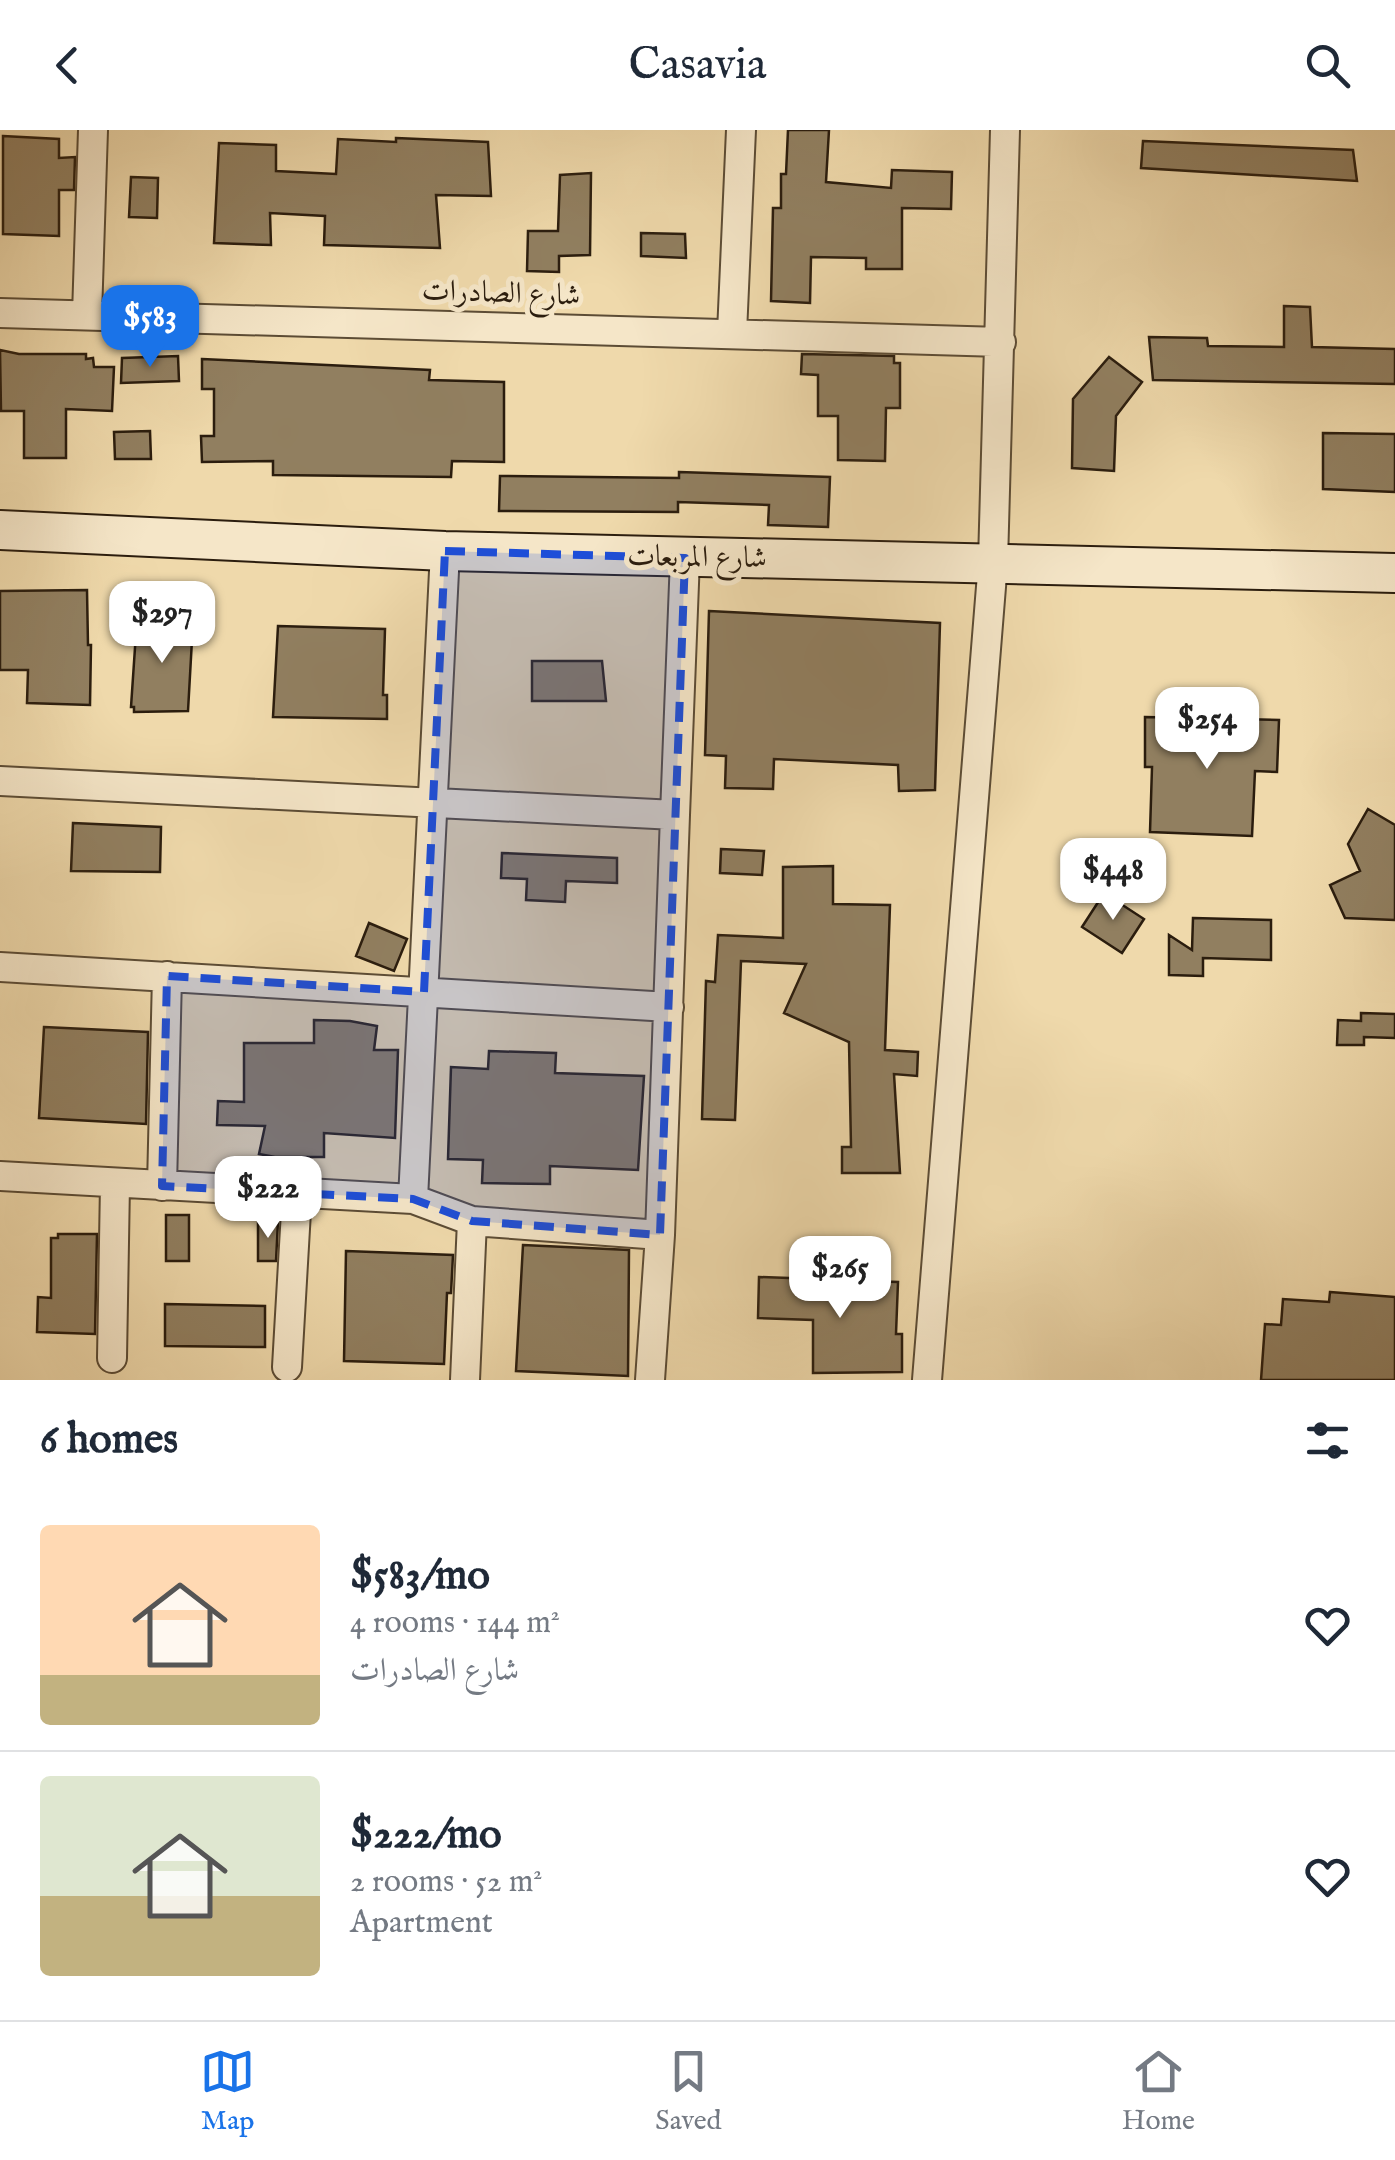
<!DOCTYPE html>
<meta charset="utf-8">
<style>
body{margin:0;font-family:"IM FELL English",Amiri,serif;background:#f6f6f7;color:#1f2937;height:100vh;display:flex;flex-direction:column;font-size:38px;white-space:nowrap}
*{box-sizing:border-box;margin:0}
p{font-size:32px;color:#747a83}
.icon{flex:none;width:55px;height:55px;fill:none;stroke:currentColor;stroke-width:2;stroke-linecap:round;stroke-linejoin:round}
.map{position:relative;height:1250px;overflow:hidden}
.drawer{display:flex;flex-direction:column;background:#fff;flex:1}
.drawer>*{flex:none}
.price{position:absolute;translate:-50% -85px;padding:0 22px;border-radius:20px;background:#fff;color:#222;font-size:32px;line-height:65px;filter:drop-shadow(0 2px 5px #0008)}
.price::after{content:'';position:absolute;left:50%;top:60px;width:30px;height:22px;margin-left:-15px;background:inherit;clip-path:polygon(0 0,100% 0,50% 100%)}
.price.on{background:#1a73e8;color:#fff}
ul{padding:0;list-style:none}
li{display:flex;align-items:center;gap:30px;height:250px;padding:0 40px}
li+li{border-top:2px solid #e0e1e3}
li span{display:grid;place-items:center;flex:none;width:280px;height:200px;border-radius:10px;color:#555}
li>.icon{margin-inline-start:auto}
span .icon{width:120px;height:120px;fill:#fffc;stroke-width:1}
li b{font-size:42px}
h2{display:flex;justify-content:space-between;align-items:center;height:120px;padding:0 40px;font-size:42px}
header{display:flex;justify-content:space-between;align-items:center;height:130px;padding:0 40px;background:#fff;font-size:45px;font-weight:600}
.tabs{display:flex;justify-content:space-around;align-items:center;height:140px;border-top:2px solid #e0e1e3;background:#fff;font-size:28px;color:#747a83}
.tabs a{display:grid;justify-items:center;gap:5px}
.tabs .on{color:#1a73e8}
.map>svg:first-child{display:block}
.building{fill:#917f60;stroke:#2b1d0e;stroke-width:2.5}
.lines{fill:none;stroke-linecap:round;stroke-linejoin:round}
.street-casing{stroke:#5c4c35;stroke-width:32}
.secondary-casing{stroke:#2b1d0e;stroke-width:42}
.street{stroke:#f5e6c8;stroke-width:28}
.secondary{stroke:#f5e6c8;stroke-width:38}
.marked{fill:#1d4ed8;fill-opacity:0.2;stroke:#1d4ed8;stroke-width:8;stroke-dasharray:20 12;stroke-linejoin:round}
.labels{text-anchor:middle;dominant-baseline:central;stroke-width:10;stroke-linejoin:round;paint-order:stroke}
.street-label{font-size:30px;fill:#2b1d0e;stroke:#f5e6c8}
</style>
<header><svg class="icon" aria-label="back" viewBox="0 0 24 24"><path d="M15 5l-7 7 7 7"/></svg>Casavia<svg class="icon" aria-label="search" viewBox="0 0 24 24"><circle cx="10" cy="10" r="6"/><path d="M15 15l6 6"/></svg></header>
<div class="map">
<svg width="1395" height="1250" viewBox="0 0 1395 1250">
<rect width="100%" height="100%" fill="#efd9ab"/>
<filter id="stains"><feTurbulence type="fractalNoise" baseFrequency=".002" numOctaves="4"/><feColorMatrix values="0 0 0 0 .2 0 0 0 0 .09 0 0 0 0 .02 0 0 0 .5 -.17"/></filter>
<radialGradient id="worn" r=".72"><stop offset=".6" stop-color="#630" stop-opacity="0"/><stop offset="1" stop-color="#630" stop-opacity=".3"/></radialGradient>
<path class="building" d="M 788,0 L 829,0 L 826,52 L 891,58 L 892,40 L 952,42 L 951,79 L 902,78 L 902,139 L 866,139 L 866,128 L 811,127 L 810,173 L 771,171 L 773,78 L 781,78 L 781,44 L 786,44 Z
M 3,6 L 59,9 L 59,28 L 75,27 L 74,60 L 59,60 L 59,106 L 3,104 Z
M 396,8 L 488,12 L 491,66 L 436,65 L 440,118 L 324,115 L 325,86 L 270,83 L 271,115 L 214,113 L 219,13 L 276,15 L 276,41 L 336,44 L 338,9 L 396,12 Z
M 1143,11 L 1353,20 L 1357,51 L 1141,38 Z
M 591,43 L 590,125 L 559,126 L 559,142 L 527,141 L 528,101 L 558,101 L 560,45 Z
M 131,47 L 158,48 L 157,88 L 129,87 Z
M 641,103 L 685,104 L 686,128 L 641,126 Z
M 1284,176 L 1310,177 L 1312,217 L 1395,219 L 1395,254 L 1153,250 L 1149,207 L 1207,208 L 1208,216 L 1284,217 Z
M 0,220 L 19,224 L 86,224 L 86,229 L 93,228 L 94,237 L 114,237 L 112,281 L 66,279 L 66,328 L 24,328 L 24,281 L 1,281 Z
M 802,224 L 894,226 L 894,233 L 900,233 L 900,278 L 886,278 L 885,331 L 838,330 L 838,286 L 818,286 L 818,245 L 801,244 Z
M 178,226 L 179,251 L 121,253 L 122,228 Z
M 1109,227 L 1142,252 L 1116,286 L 1114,341 L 1072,338 L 1073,269 Z
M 202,229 L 430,240 L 429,250 L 504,252 L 504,332 L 452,331 L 451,347 L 273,345 L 273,331 L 202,332 L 201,306 L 214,306 L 214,259 L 202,259 Z
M 150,301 L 151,329 L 115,329 L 114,302 Z
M 1323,303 L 1395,304 L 1395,362 L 1323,359 Z
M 679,342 L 830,347 L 828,397 L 768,395 L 769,375 L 678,372 L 678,382 L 499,381 L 500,346 L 679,348 Z
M 87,460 L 88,515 L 91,515 L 90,575 L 27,573 L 28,540 L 0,540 L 0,461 Z
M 709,481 L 940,493 L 935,660 L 899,661 L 898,635 L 774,629 L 773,659 L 725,658 L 726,626 L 705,625 Z
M 137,488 L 193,492 L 188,581 L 134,582 L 134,577 L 131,577 Z
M 278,496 L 385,499 L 383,565 L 387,565 L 387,589 L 273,587 Z
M 532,531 L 602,531 L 606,571 L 532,571 Z
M 1145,587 L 1279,590 L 1277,642 L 1255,641 L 1252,706 L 1150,702 L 1152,637 L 1145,637 Z
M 1368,679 L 1395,695 L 1395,790 L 1345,788 L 1330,755 L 1360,741 L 1348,714 Z
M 73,693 L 161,697 L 160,742 L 71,741 Z
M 721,719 L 764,721 L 762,745 L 720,743 Z
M 502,723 L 617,728 L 617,753 L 566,751 L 565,772 L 526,770 L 527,749 L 501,748 Z
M 833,736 L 833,774 L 890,775 L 885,920 L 918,922 L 917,946 L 894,944 L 900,1043 L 842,1043 L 842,1017 L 851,1017 L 849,912 L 784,883 L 806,834 L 741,831 L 735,990 L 702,989 L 706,851 L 715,852 L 718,805 L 783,808 L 783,737 Z
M 1104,763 L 1144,789 L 1122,823 L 1082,797 Z
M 1193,788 L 1271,790 L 1271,830 L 1203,828 L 1203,846 L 1169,845 L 1169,805 L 1192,820 Z
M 369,793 L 407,809 L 394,841 L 356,826 Z
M 1361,883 L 1395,884 L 1395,908 L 1364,907 L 1364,915 L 1337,915 L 1338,890 L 1361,891 Z
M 314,890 L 350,891 L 377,896 L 374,920 L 398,920 L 395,1008 L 324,1003 L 324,1027 L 275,1027 L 259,1024 L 265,996 L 217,995 L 218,971 L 244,972 L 244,913 L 314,913 Z
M 44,897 L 148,902 L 146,994 L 39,988 Z
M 489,921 L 556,923 L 555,943 L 644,946 L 638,1040 L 550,1036 L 550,1054 L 482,1053 L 483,1030 L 448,1029 L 451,937 L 488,939 Z
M 166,1085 L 189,1085 L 189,1131 L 166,1131 Z
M 258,1091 L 278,1091 L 276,1131 L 258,1131 Z
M 58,1104 L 97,1104 L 95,1204 L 37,1202 L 38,1167 L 51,1168 L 51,1108 L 58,1108 Z
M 523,1115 L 629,1120 L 628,1246 L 516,1241 Z
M 346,1121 L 453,1125 L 451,1163 L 447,1163 L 444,1234 L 344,1231 Z
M 759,1147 L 898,1152 L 896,1204 L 902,1204 L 902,1242 L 813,1243 L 813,1190 L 758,1188 Z
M 1330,1162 L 1395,1167 L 1395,1250 L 1261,1250 L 1265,1194 L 1281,1195 L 1283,1169 L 1329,1172 Z
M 165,1174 L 265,1176 L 265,1217 L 165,1216 Z"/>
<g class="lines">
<g class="street-casing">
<path id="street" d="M 0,183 L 1001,212
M 87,185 L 93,0
M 732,203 L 741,0
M 0,651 L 675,685 L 660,1105 L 650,1250
M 675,685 L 685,428
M 0,837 L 669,877
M 0,1046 L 413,1069 L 472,1091 L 660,1105
M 162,1056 L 167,846
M 413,1069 L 445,421
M 112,1228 L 115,1054
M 287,1237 L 297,1064
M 465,1250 L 472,1091
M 927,1250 L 993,432 L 1005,0"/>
</g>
<g class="secondary-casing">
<path id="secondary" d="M 0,400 L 445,421 L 1395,443"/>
</g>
<use href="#street" class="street"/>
<use href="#secondary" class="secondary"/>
</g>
<path class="marked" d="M 445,421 L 685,428 L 660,1105 L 472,1091 L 413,1069 L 162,1056 L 167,846 L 424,862 Z"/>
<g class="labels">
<g class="street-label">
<text transform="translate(501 164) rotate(2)">شارع الصادرات</text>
<text transform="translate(697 428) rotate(1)">شارع المربعات</text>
</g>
</g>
<rect width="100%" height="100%" filter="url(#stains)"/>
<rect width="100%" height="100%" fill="url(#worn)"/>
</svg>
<b class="price on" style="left:150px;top:240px">$583</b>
<b class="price" style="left:162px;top:536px">$297</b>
<b class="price" style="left:1207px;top:642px">$254</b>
<b class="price" style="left:1113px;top:793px">$448</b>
<b class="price" style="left:268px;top:1111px">$222</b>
<b class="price" style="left:840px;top:1191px">$265</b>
</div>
<section class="drawer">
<h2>6 homes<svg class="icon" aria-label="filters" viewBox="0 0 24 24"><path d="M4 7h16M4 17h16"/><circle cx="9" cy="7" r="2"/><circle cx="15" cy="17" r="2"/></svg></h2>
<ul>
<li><span style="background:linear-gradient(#ffd9b3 75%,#c2b280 0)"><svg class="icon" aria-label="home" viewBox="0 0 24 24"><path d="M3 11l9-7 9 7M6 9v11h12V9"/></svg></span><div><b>$583/mo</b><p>4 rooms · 144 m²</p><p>شارع الصادرات</p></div><svg class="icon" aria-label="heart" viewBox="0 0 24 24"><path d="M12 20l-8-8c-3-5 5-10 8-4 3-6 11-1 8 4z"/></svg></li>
<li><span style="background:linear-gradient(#dfe7d0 60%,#c2b280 0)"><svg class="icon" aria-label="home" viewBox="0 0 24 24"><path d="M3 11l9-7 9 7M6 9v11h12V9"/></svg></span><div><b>$222/mo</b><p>2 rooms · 52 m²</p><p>Apartment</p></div><svg class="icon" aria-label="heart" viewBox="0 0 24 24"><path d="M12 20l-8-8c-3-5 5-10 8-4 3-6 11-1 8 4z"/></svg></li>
</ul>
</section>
<nav class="tabs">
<a class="on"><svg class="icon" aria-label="map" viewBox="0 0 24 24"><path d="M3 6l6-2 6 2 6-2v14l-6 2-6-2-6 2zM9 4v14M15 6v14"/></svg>Map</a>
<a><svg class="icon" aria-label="saved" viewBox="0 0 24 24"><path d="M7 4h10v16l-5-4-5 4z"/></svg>Saved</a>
<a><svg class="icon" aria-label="home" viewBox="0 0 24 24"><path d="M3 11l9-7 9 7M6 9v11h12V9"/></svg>Home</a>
</nav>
